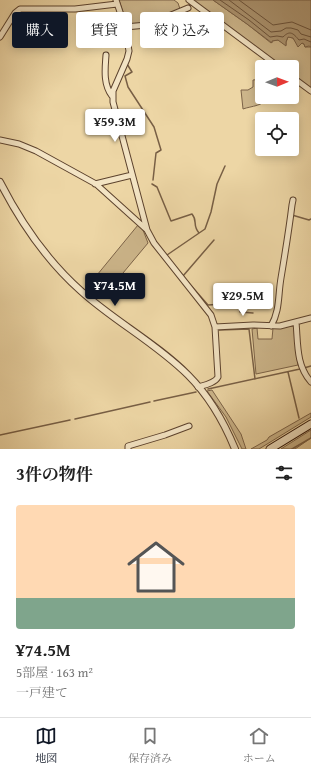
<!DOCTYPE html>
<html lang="ja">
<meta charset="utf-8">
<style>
body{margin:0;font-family:"Gentium Book Plus","Noto Serif JP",serif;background:#f6f6f6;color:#222;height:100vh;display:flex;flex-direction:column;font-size:15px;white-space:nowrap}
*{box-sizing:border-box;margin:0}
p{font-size:13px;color:#767676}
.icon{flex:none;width:22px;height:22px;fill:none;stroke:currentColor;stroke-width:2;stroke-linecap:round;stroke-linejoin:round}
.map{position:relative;height:449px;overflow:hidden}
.sheet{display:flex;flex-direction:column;background:#fff;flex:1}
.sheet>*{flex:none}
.guide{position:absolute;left:12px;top:12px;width:287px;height:36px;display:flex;gap:8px}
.needle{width:26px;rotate:89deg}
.buttons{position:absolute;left:255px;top:60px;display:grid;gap:8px}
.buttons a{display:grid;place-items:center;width:44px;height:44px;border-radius:4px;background:#fff;box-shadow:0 2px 10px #0003;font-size:20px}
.price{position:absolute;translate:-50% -34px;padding:0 9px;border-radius:4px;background:#fff;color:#222;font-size:13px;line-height:26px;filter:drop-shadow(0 1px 2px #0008)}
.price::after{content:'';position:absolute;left:50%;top:24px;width:12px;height:9px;margin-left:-6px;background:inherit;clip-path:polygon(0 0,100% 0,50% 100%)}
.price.current{background:#111827;color:#fff}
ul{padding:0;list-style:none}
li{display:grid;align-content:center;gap:8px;height:212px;padding:0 16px}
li+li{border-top:1px solid #e0e0e0}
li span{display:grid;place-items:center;height:124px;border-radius:4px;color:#555}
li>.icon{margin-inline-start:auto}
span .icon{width:72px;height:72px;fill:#fffc;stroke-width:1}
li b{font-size:17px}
h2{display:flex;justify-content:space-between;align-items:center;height:48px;padding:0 16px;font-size:17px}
.tag{padding:0 14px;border-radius:4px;background:#fff;box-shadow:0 2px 10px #0003;font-size:14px;line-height:36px}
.tag.current{background:#111827;color:#fff}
.tabs{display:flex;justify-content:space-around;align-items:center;height:56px;border-top:1px solid #e0e0e0;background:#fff;font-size:11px;color:#767676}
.tabs a{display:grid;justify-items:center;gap:2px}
.tabs .current{color:#111827}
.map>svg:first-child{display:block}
.green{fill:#ccb58a;stroke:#7c6348}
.water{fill:#ab936f;stroke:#785f45}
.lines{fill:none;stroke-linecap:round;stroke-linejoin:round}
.shore{stroke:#6b523a;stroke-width:1}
.stream{stroke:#785f45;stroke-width:1.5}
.minor-casing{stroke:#5c422d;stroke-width:7}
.tertiary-casing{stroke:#5c422d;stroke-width:8}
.secondary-casing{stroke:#2b1105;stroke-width:9}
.minor{stroke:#f3e4c4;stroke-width:5}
.tertiary{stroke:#f3e4c4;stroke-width:6}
.secondary{stroke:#f3e4c4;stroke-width:7}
</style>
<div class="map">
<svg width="311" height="449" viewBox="0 0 311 449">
<rect width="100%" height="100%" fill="#edd6a5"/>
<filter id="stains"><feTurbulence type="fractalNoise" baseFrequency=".005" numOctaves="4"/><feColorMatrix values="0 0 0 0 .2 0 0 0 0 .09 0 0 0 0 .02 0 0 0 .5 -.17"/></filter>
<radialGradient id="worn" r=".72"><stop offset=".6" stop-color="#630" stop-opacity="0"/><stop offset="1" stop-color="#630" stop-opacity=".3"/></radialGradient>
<path class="green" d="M 119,0 L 174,0 L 178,3 L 180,9 L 140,24 L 127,25 Z
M 192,0 L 213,0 L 247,24 L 271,43 L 272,41 L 278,40 L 286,45 L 286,42 L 288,37 L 293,38 L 299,46 L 302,43 L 304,44 L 305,47 L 311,47 L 311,88 L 292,75 L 292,67 L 282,67 Z
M 262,79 L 262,97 L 267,97 C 265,106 251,106 243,109 L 241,90 L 248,90 L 253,87 L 253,80 Z
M 138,225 L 143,230 L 148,243 L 103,297 L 88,286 Z
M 294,326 L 298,365 L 256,374 L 252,329 L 257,328 L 258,339 L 272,339 L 273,328 Z
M 212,390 L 241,434 L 246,449 L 242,449 L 226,417 L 207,391 Z
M 311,413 L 311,417 L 259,449 L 251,449 L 267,440 L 269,437 Z
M 311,430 L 311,438 L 295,449 L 281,449 Z"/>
<path class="water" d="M 213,0 L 311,0 L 311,47 L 309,46 L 305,47 L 304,44 L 302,43 L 298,47 L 293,38 L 288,37 L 286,42 L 286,46 L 278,40 L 272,41 L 272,43 L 247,24 Z"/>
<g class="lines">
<path class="shore" d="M 220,0 L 249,20 L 270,37 L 277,36 L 283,37 C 290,30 293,33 299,40 L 304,39 L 311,42
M 229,0 L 271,32 L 281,31 L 286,28 L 291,28 L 298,30 L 301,34 L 311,37
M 239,0 L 273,25 L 292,22 L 311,30"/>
<path class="stream" d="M 127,64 L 132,72 L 125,76 L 128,87 L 154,127 L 161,150 L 156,153 L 153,180
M 152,184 L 157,187 L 171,221 L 192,214 C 198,221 192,225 199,233
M 292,215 L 309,220 L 311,219
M 167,255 L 205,229 L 211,212 L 217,184 L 225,166
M 183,276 L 214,240
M 187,281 L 208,305 L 240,303 L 240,312 L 253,313
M 219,330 L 249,329 L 255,379
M 304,368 L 311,366
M 288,372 L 299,418
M 208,389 L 300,369
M 154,401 L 196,392
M 75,419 L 150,402
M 0,435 L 70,420
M 292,449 L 311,438"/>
<g class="minor-casing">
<path id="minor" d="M 116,0 L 125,27 L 129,51 L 127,59 L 113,91 L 113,102 L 147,230 L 154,243 L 211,315 L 215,327 L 218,377 C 215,383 205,385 198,387
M 189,0 L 279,67
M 125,27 L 147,25 L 188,8
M 0,37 L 15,13 L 20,9 L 75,9 L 117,4
M 106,55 C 105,69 103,84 112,96
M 292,77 L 311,91
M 0,140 L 19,144 L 36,151 L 96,184 L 147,230
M 95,184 L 132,175
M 296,322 C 298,344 296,365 311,382
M 271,326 C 280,311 278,295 281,278 C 285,254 289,230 292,205 L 293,200
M 215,327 L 253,325 L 280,326 L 311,318
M 128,449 L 128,446 L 165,435 L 189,426"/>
</g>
<g class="tertiary-casing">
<path id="tertiary" d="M 0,182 C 21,223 46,260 81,291 C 114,321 156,343 188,375 C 209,396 224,422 235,449"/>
</g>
<g class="secondary-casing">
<path id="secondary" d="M 270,449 L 311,424"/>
</g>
<use href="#minor" class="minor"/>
<use href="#tertiary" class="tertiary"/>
<use href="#secondary" class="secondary"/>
</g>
<rect width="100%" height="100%" filter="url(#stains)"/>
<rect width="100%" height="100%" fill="url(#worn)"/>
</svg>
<div class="buttons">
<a><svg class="needle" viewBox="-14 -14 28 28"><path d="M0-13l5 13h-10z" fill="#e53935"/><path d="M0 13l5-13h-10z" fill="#767676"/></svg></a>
<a><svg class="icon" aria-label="locate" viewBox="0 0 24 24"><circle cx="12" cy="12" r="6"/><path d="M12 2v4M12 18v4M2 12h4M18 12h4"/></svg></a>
</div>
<b class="price" style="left:115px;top:143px">¥59.3M</b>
<b class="price current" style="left:115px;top:307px">¥74.5M</b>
<b class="price" style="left:243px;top:317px">¥29.5M</b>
<div class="guide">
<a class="tag current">購入</a>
<a class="tag">賃貸</a>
<a class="tag">絞り込み</a>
</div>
</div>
<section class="sheet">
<h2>3件の物件<svg class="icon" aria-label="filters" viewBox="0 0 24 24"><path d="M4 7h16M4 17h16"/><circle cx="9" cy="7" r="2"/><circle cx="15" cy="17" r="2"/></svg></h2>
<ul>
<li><span style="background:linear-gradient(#ffd9b3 75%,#7fa58c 0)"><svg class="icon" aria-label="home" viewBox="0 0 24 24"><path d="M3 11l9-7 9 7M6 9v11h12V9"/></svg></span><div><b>¥74.5M</b><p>5部屋 · 163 m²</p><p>一戸建て</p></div></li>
</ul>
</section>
<nav class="tabs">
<a class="current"><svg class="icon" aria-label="map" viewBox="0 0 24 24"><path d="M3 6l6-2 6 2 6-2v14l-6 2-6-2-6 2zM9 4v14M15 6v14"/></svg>地図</a>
<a><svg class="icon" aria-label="saved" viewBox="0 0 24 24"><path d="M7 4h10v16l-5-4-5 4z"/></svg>保存済み</a>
<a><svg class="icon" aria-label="home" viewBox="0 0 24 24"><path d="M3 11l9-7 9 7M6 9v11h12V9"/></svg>ホーム</a>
</nav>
